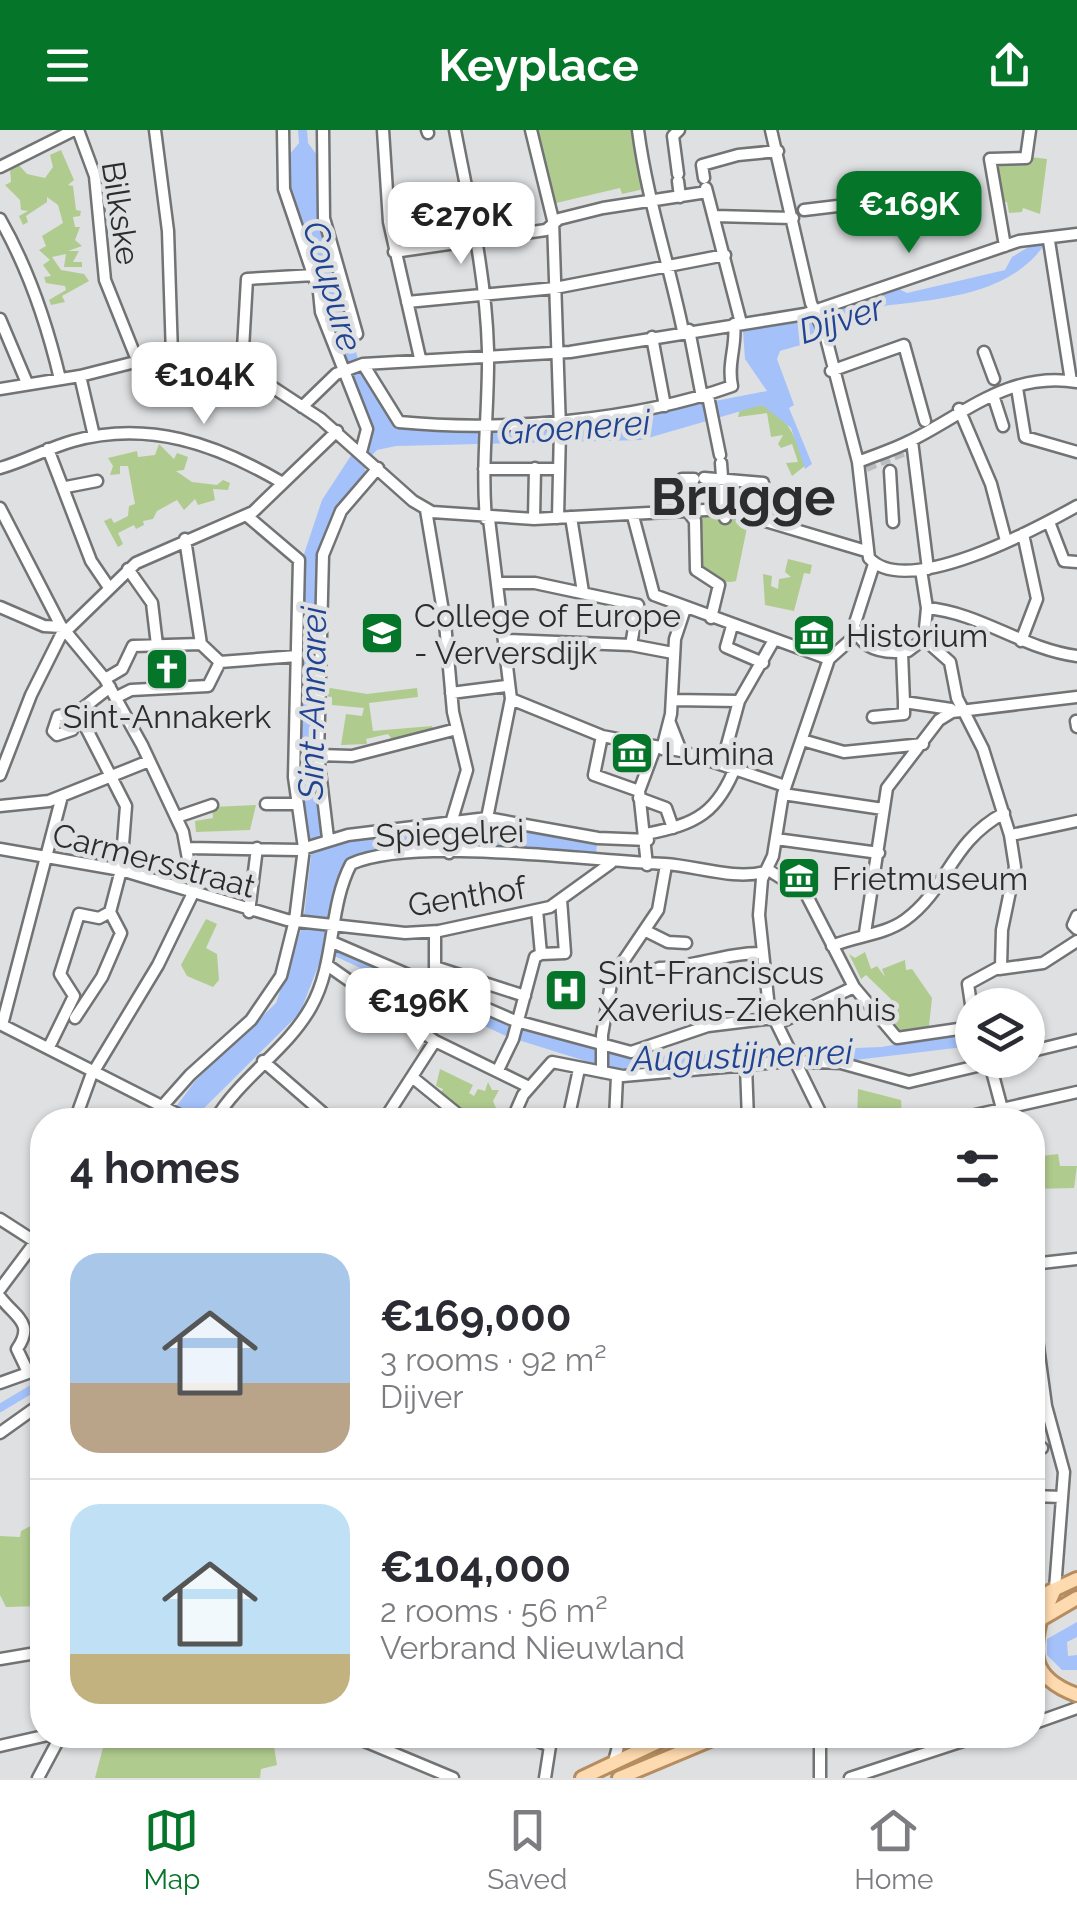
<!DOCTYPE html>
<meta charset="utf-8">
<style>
body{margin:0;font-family:Raleway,sans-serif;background:#f7f7f7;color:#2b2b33;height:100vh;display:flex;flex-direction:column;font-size:38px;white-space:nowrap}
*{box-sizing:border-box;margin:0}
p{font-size:32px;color:#7c7c81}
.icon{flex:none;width:55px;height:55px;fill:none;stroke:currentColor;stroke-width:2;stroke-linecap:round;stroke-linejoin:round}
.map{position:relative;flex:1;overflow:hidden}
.panel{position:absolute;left:30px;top:978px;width:1015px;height:640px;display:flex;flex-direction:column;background:#fff;border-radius:40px;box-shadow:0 2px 8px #0004}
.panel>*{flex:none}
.fabs{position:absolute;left:955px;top:858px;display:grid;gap:20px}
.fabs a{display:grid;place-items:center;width:90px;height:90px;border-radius:50%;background:#fff;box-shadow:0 2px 8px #0004;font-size:50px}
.price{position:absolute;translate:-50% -85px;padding:0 22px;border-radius:20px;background:#fff;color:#222;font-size:32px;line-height:65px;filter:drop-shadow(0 2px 5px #0008)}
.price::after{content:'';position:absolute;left:50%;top:60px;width:30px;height:22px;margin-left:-15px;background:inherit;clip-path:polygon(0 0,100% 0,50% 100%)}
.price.current{background:#057529;color:#fff}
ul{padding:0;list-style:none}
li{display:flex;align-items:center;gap:30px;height:250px;padding:0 40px}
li+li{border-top:2px solid #e1e1e2}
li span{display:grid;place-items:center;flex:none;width:280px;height:200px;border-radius:30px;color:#555}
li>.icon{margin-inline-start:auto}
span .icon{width:120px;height:120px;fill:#fffc;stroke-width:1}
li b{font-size:42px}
h2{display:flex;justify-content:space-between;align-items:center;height:120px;padding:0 40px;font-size:42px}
header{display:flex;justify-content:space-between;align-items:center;height:130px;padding:0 40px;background:#057529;color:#fff;font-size:45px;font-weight:700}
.tabs{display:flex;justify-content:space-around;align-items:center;height:140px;border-top:2px solid #e1e1e2;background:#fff;font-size:28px;color:#7c7c81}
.tabs a{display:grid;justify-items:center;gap:5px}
.tabs .current{color:#057529}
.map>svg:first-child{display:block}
.green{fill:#b0cb8e}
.water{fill:#a4c1f9}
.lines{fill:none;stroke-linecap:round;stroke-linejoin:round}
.canal{stroke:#a4c1f9;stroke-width:8}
.minor-tunnel{stroke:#bbbcbe;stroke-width:10;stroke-dasharray:10 5;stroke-linecap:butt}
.minor-casing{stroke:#727374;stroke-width:15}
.major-casing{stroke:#b58d60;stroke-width:18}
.minor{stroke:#fff;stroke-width:10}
.major{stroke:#fedab0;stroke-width:12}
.labels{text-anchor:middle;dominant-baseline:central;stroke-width:9;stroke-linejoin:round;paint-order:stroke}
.street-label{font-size:32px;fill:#2d2d2e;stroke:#dfe0e2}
.poi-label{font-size:32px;fill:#2d2d2e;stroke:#dfe0e2;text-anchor:start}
.water-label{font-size:35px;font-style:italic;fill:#204493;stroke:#dfe0e2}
.town-label{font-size:52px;font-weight:bold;fill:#2d2d2e;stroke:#dfe0e2}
</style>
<header><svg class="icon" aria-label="menu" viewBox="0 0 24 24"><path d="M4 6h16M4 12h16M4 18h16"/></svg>Keyplace<svg class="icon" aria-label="share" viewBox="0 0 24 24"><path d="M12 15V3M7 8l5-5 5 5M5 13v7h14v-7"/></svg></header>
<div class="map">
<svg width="1077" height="1648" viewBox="0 0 1077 1648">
<rect width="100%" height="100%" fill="#dfe0e2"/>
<path class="green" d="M 536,0 L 637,0 L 644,59 L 622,64 L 620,58 L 556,73 Z
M 61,20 L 74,50 L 68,55 L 73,56 L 76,80 L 81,81 L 80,86 L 73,87 L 75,97 L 80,97 L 75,110 L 82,116 L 68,121 L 79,121 L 73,132 L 82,132 L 82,137 L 64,137 L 66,124 L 52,127 L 61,140 L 84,144 L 89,151 L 62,166 L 65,172 L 51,175 L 49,170 L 66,160 L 65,156 L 46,153 L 44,147 L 51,146 L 43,135 L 50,130 L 39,120 L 46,116 L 42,106 L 63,93 L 58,75 L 47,67 L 47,72 L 26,86 L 28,92 L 23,95 L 19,86 L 28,81 L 21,80 L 20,70 L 5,55 L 11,52 L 10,38 L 17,33 L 27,44 L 45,48 L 53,37 L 50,25 Z
M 1031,27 L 1047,29 L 1040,84 L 1023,78 L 1022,82 L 1009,83 L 1007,72 L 1001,72 L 994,31 L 1030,32 Z
M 762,275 C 789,285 796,311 806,335 L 792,346 L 786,333 L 798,332 L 792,314 L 781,318 L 778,314 L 783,305 L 771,307 L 767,283 L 738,287 L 740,279 Z
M 159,314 L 174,329 L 177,323 L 188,327 L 184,340 L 176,341 L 192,352 L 217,355 L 223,350 L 230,353 L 228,360 L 213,359 L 215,370 L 198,375 L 195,369 L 184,380 L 177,370 L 157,381 L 153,389 L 143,391 L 144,395 L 136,399 L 134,395 L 118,403 L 123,414 L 118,417 L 104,391 L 111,388 L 114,393 L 128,386 L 129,376 L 135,374 L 128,336 L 120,336 L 120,344 L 110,345 L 113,336 L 108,328 L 137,321 L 138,327 L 155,325 Z
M 725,384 L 749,388 L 736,451 C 720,455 710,445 698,437 L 697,385 Z
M 788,429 L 812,435 L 810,444 L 804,443 L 794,481 L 765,475 L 763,444 L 772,446 L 771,456 L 778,459 L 779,449 L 791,447 L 785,442 Z
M 330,558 L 367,564 L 417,558 L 418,567 L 369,573 L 373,601 L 432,596 L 433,601 L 395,613 L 388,604 L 366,609 L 367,614 L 341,615 L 346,584 L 362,586 L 364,578 L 332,575 L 332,567 L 323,566 Z
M 256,675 L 250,700 L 196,702 L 195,691 L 213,688 L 212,677 Z
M 206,789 L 217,794 L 206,818 L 217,824 L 219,850 L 213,857 L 187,846 L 181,835 Z
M 865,822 L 871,839 L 877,836 L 885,847 L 882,839 L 905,830 L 906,840 L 912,839 L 932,868 L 929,896 L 919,898 L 921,902 L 900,902 L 880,880 L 891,869 L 866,845 L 861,849 L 849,824 L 855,828 Z
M 440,939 L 473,955 L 469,963 L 474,966 L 478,959 L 485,961 L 488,952 L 492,960 L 499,960 L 493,971 L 499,985 L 468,990 L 468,979 L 456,981 L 439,967 L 443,959 L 436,956 Z
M 858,959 L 901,970 L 902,990 L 857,990 Z
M 1058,1024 L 1060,1036 L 1077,1036 L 1074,1058 L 1034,1059 L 1033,1047 L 1037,1045 L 1033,1027 Z
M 42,1390 L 42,1476 L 6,1477 L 0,1465 L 0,1406 L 20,1407 L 21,1401 Z
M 119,1605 L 266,1605 L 273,1610 L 277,1635 L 261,1639 L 260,1648 L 95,1648 L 104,1614 Z"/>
<path class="water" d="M 298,0 L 307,0 L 308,13 L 317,25 L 320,90 L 358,229 L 401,299 L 486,298 L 492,303 L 495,298 L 552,295 L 566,300 L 767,261 L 745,229 L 743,201 L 761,195 L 814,192 L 828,182 L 895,157 L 907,163 L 1005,140 L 1012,127 L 1032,115 L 1035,103 L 1051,104 C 1020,162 950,168 890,175 C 862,179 836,195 814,210 C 808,214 792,217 780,221 L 777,229 L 794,275 L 789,278 L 812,334 L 805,339 L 791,298 L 762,275 L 641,310 L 396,316 L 377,320 L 365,332 L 365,344 L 328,398 L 320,423 L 313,523 L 315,636 L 323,713 L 439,698 L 454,702 L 463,692 L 501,693 L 597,711 L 596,727 L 461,720 L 445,713 L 439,719 L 357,728 L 334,783 L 325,789 L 326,813 L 521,900 L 629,927 L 881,917 L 972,902 L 972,916 L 855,930 L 799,928 L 611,939 L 506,906 L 324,821 L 300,883 L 192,990 L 166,990 L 196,950 L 276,873 L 303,794 L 312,718 L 304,699 L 298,654 L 302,430 L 322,370 L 352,324 L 358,326 L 373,305 L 289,63 L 289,25 L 299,13 Z
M 1077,1492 L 1077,1507 L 1067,1512 L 1068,1526 L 1077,1525 L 1077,1540 L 1062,1540 L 1047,1525 L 1047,1509 Z"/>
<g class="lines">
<path class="canal" d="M 0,1278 L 42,1253"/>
<path class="minor-tunnel" d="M 866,337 L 910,319"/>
<g class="minor-casing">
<path id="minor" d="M 78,0 L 95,46 L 105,150 L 137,230
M 155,0 L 168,101 L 172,225
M 283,0 L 284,59 L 319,162 L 321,182 L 367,299 L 361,322
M 323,0 L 324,88 L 357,204
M 383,0 L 389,92 L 420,228
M 427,0 L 428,3
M 455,0 C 469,74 486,144 488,220 C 489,277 481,333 486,389
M 531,0 L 553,90 L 560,299 L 558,388
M 638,0 C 647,69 669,133 683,201
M 771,0 L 811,173 L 825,204 L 858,332 L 869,428 C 907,469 1036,399 1077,376
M 0,37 L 74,0
M 678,44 L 673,6 L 679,0
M 704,48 L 702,35 L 738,25 L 778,21
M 678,51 L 680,67
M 706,58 L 741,193
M 804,80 L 913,67
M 714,86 L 793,88
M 0,89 C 28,138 47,194 60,249
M 1049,111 L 1071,251
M 1005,116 L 990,29 L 1026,28 L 1030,0
M 394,122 L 546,100 L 559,89 L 603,78 L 707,62
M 407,172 L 555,158 L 725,125
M 0,189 L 27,253
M 689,200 L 702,267
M 652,207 L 665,276
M 243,219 L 247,149 L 314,145
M 984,222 L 994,249
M 363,234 L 399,292 C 503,302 634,291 732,256 C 727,233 737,215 734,194
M 831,241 L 904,215 L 925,291
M 80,246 L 94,306
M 1017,258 L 1025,307 L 1077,322
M 0,259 L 80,246 L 163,225 L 215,228 L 251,243 L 321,289 L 413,371 L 432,382 L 534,389 L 725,379 L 866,421
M 993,265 L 1003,296
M 708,266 L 720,325
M 302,277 L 336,244 L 363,234 L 570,222 L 805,184 L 1019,111 L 1077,104
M 959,279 L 991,354 L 1006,411
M 912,311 L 928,439
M 48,319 L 91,431 L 108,456
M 858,332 C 875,325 893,320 910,311 C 965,284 1008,241 1077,252
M 721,333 L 725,388
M 0,338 C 25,331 48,318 73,311 C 148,290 216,314 281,352
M 484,339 L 558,339
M 890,341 L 893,392
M 704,348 L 763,353 L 768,389
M 682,349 L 694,349
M 66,357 L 97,351
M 0,378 L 61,496
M 426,380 L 445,493 L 453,582 L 467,640 L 451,693 L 449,723
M 689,383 L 695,391 L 696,440 L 719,455 L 711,488
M 633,386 L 654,465
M 571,387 L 583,462
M 534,389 L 535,338
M 1049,392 L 1064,431 L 1077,432
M 185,409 L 201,514
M 874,434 L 854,496 C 862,521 885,524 908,521 L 924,509 L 927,478 L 921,440
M 128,439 L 152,473 L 157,515
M 497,453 L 535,453 L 638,475
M 654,465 L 829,529
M 0,477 L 44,496 L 62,497 L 105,549 L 142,615 L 183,702 L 194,761 L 158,835 L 91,946 L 75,990
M 927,478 C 981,483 1023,519 1077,526
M 732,496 L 726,517 L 763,533
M 66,501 L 136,433 L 253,382 L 337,301
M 924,509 L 950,532 L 957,568 L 983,619 L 1010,705 L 1015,737 L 1002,800 L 1001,836 L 968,854 L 972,881
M 507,510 L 631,515 L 673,523
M 1021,511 L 1037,469 L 1023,404
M 631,515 L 638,475
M 902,523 L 904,572 L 951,579
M 829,529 L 856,505
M 220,532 L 297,526
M 105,549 L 122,539 L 133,516 L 201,514 L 220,532
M 451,563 L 506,556
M 117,567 L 131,560 L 208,556 L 220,532
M 511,569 L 602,606 L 681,621 L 785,656
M 672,570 L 739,571
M 69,586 L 72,600 L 57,605 L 53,601 L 58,586 L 78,582 L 110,557
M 873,587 L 904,584 L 904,572
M 1076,591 L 1077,597
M 670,593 L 681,621
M 602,606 L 594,645 L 639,661
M 802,610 L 844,622 L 923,614
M 662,619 L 671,584 L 675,509 L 685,479
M 318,625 L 352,626 L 457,599
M 0,645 L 31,565 L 64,499
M 783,664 L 883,679
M 639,668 L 666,678 L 673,698
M 266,674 L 296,674
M 0,676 L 49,671 L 149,631
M 177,687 L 212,675
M 487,688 L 511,569 L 489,389
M 646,704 C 697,694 718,683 737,633 L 727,615 L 739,571 L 774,510
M 1016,704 L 1077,691
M 328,708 L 318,625 L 323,425 L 341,381 L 378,338
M 776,709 L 879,723
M 188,718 L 299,720 L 348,705 L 487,688 L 598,708 L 648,710
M 0,719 L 121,740 L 287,790 L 405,803 L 439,801 L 550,777 L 611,733
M 647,735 L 639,661 L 655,618
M 767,739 L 806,764 L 854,857 L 897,908 L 972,897
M 537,780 L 541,824 L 565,823 L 561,769
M 249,782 L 257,718
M 1077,786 L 1073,795 L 1077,799
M 646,801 L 668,812 L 686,813
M 435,802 L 435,837 L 525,866
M 865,803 L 887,658 L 939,590 L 952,582 L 1077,567
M 332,812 L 513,890
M 832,816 C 855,806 884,805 905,790 C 949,758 949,713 1004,683
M 327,835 L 435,911 L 529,957
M 659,838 C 696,837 724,823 761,823
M 999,839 L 1043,833 L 1077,811
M 75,888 L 102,847 L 121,803 L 110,782 L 121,740 L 126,676 L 78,582
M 516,891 L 631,922 L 708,896 L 773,888
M 0,894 L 189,990
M 777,894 L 854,857
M 2,895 L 62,666
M 49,917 L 74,866 L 60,844 L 79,784 L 99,788 L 110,782
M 1028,922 L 1077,910
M 989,930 L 1005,990
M 263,931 L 331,990
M 746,936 L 748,990
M 498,940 L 513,909 L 535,827 L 541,824
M 602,942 L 602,905 L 612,848 L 658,780 L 666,735
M 412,947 L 465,990
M 150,990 L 190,945 L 251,890 L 281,846 L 295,790 L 304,718 L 294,647 L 299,430 L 246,385
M 215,990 C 241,947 287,920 311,877 C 336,833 328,778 351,734 C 414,706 590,731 665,734 C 697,736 733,750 765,742
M 353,990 L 357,986 L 363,990
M 384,990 L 435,911
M 512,990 L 523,965 L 552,932 L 623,946 L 791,931 L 841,933 L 909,952 L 990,933
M 568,990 L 579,939
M 615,990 L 617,946
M 824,990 L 769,878 L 759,785 L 762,749 L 773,726 L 783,664 L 829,529
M 953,990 L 1077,962
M 0,1089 L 42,1116
M 1032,1134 L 1077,1129
M 0,1159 L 36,1111
M 0,1167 C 16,1188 35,1193 17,1219 L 28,1242
M 1032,1172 L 1046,1276 L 1064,1342 L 1055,1459
M 0,1253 L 42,1238
M 0,1303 L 42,1273
M 1032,1320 L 1042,1318
M 1032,1366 L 1062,1367
M 0,1529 L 42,1522
M 1032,1594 L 1077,1578
M 350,1605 L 453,1648
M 524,1605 L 550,1616 L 554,1605
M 820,1605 L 820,1648
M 0,1616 L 48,1605
M 614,1632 L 621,1605
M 38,1648 L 61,1605
M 545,1648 L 550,1616
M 850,1648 L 981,1605"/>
</g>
<g class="major-casing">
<path id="major" d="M 1049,1462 L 1077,1449
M 1033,1468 L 1043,1478 C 1032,1522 1028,1547 1077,1565
M 1044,1484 L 1055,1459
M 1036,1492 L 1077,1468
M 582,1648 L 673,1605
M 619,1648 L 722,1605"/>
</g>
<use href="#minor" class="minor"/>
<use href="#major" class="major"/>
</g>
<defs>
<g id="university-square" transform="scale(2.25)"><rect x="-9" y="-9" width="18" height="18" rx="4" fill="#057529" stroke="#dfe0e2"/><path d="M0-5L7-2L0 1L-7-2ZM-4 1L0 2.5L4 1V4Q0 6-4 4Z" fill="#fff"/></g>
<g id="museum-square" transform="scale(2.25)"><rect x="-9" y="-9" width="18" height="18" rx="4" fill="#057529" stroke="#dfe0e2"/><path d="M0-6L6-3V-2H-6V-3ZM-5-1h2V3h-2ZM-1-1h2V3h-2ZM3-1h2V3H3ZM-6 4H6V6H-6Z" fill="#fff"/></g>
<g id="church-square" transform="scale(2.25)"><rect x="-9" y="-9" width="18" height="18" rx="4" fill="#057529" stroke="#dfe0e2"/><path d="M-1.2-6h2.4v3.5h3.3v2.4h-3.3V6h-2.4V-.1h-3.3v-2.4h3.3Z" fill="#fff"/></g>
<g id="hospital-square" transform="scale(2.25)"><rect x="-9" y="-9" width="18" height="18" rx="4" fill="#057529" stroke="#dfe0e2"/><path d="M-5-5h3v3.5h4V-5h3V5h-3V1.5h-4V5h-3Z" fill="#fff"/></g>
</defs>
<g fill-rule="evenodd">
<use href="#university-square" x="382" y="503"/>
<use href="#museum-square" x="814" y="505"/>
<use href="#church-square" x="167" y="539"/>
<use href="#museum-square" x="632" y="623"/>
<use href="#museum-square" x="799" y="748"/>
<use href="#hospital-square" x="566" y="860"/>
</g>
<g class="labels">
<g class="street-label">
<text transform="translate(121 83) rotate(81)">Bilkske</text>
<text transform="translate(450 703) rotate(-2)">Spiegelrei</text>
<text transform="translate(154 730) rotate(15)">Carmersstraat</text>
<text transform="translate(467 766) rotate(-9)">Genthof</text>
</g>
<g class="poi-label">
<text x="414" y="485">College of Europe<tspan x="414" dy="37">- Verversdijk</tspan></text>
<text x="846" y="505">Historium</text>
<text x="167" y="586" text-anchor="middle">Sint-Annakerk</text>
<text x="664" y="623">Lumina</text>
<text x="832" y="748">Frietmuseum</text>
<text x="598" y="842">Sint-Franciscus<tspan x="598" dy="37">Xaverius-Ziekenhuis</tspan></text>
</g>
<g class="water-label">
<text transform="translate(333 156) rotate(74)">Coupure</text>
<text transform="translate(841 189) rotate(-18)">Dijver</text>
<text transform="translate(575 297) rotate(-4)">Groenerei</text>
<text transform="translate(312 573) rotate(-89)">Sint-Annarei</text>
<text transform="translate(742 925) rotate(-2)">Augustijnenrei</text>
</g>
<g class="town-label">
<text x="743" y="366">Brugge</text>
</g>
</g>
</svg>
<div class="fabs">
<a><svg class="icon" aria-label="layers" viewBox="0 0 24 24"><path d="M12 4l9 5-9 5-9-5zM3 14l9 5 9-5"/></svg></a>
</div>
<b class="price current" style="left:909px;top:126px">€169K</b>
<b class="price" style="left:461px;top:137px">€270K</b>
<b class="price" style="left:204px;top:297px">€104K</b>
<b class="price" style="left:418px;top:923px">€196K</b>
<section class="panel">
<h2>4 homes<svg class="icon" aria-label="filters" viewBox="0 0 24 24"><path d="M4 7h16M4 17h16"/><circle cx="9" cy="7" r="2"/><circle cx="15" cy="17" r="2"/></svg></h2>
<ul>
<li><span style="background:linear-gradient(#a9c7e8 65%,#b9a48a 0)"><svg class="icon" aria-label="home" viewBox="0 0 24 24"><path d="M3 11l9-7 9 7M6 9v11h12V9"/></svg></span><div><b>€169,000</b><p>3 rooms · 92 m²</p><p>Dijver</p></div></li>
<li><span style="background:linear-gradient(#bfe0f5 75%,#c2b280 0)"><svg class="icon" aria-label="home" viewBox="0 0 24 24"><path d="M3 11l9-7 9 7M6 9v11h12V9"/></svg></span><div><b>€104,000</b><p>2 rooms · 56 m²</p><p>Verbrand Nieuwland</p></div></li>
</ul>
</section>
</div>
<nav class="tabs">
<a class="current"><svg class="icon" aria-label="map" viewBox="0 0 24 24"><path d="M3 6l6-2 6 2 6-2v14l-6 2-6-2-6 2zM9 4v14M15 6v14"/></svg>Map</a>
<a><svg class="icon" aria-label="saved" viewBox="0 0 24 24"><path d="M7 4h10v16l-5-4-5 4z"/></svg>Saved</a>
<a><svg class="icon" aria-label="home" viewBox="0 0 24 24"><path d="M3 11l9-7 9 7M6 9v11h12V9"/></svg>Home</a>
</nav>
